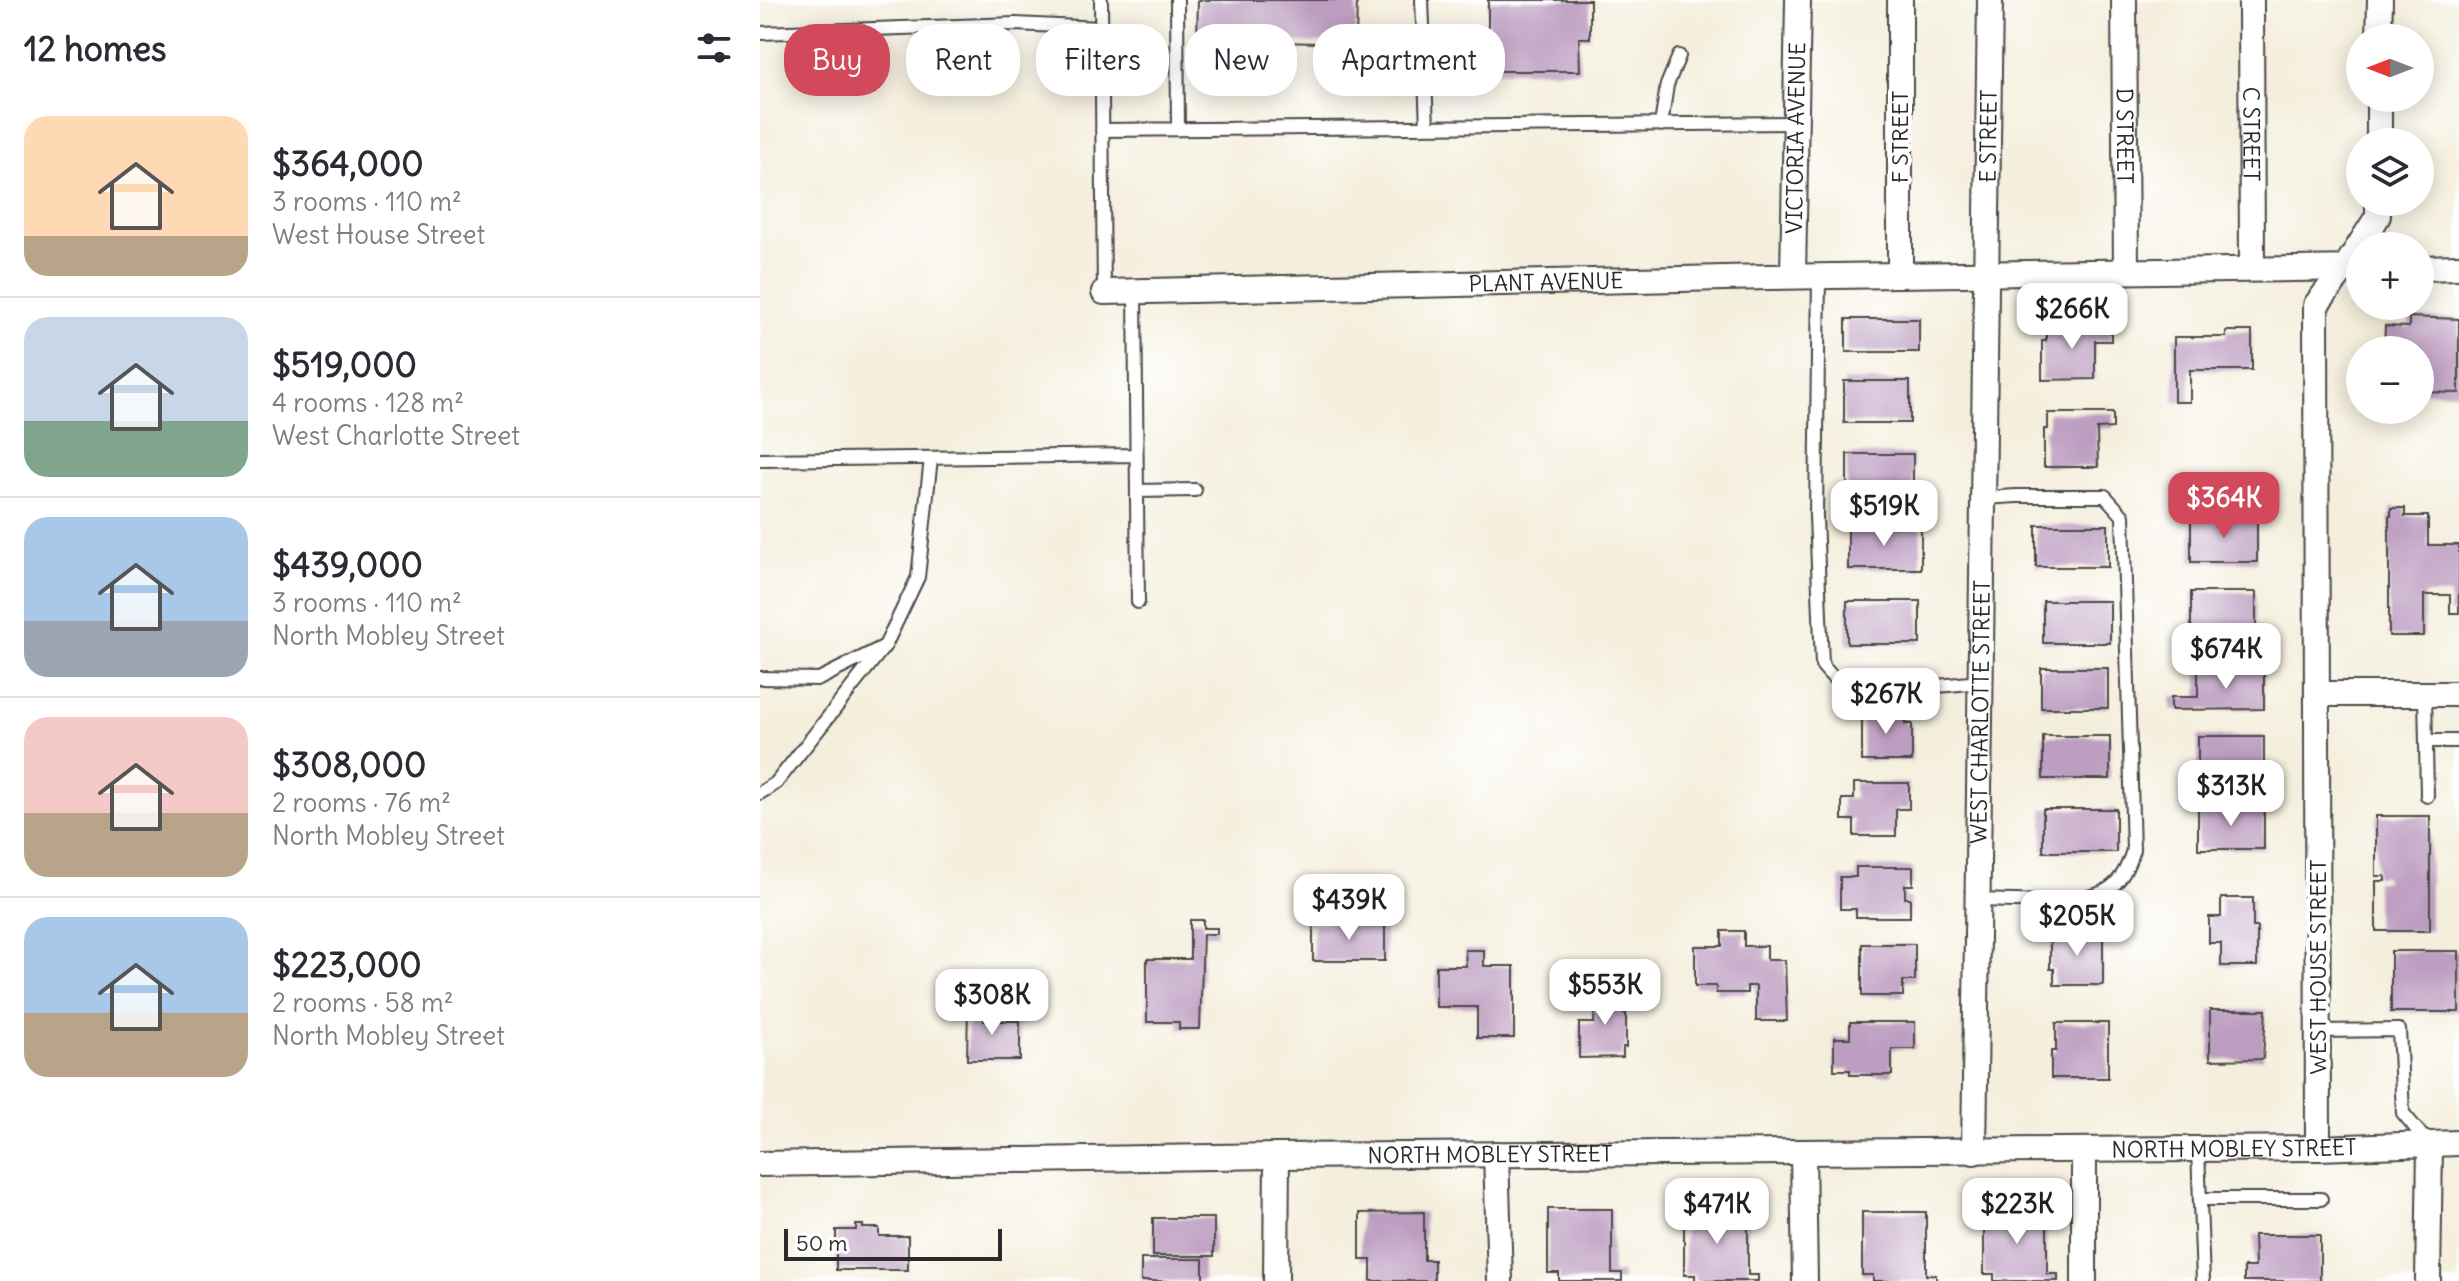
<!DOCTYPE html>
<meta charset="utf-8">
<style>
body{margin:0;font-family:Delius,sans-serif;background:#f7f7f7;color:#2b2b33;height:100vh;display:flex;flex-direction:column;font-size:30px;white-space:nowrap}
*{box-sizing:border-box;margin:0}
p{font-size:26px;color:#7c7c81}
.icon{flex:none;width:44px;height:44px;fill:none;stroke:currentColor;stroke-width:2;stroke-linecap:round;stroke-linejoin:round}
.map{position:relative;flex:1;overflow:hidden}
.details{display:flex;flex-direction:column;background:#fff;width:760px}
.details>*{flex:none}
.hud{position:absolute;left:24px;top:24px;width:760px;height:72px;display:flex;gap:16px}
.needle{width:52px;rotate:270deg}
.tools{position:absolute;left:1586px;top:24px;display:grid;gap:16px}
.tools a{display:grid;place-items:center;width:88px;height:88px;border-radius:50%;background:#fff;box-shadow:0 4px 20px #0003;font-size:40px}
.scale{position:absolute;left:24px;bottom:20px;width:218px;box-sizing:border-box;padding-left:8px;border:4px solid #2b2b2b;border-top:0;font-size:22px;line-height:28px;white-space:nowrap;color:#2b2b2b;-webkit-text-stroke:6px #fff;paint-order:stroke}
.price{position:absolute;translate:-50% -68px;padding:0 18px;border-radius:16px;background:#fff;color:#222;font-size:26px;line-height:52px;filter:drop-shadow(0 2px 4px #0008)}
.price::after{content:'';position:absolute;left:50%;top:48px;width:24px;height:18px;margin-left:-12px;background:inherit;clip-path:polygon(0 0,100% 0,50% 100%)}
.price.selected{background:#d1495b;color:#fff}
ul{padding:0;list-style:none}
li{display:flex;align-items:center;gap:24px;height:200px;padding:0 24px}
li+li{border-top:2px solid #e1e1e2}
li span{display:grid;place-items:center;flex:none;width:224px;height:160px;border-radius:24px;color:#555}
li>.icon{margin-inline-start:auto}
span .icon{width:96px;height:96px;fill:#fffc;stroke-width:1}
li b{font-size:34px}
h2{display:flex;justify-content:space-between;align-items:center;height:96px;padding:0 24px;font-size:34px}
.pill{padding:0 28px;border-radius:32px;background:#fff;box-shadow:0 4px 20px #0003;font-size:28px;line-height:72px}
.pill.selected{background:#d1495b;color:#fff}
main{display:flex;flex:1;min-height:0}
.map>svg:first-child{display:block}
.building{fill:#bd9ec1}
.lines{fill:none;stroke-linecap:round;stroke-linejoin:round}
.service-casing{stroke:#494846;stroke-width:16}
.minor-casing{stroke:#494846;stroke-width:28}
.service{stroke:#fff;stroke-width:12}
.minor{stroke:#fff;stroke-width:24}
.labels{text-anchor:middle;dominant-baseline:central;stroke-width:8;stroke-linejoin:round;paint-order:stroke}
.street-label{font-size:22px;fill:#2b2b2b;stroke:#fff}
</style>
<main>
<section class="details">
<h2>12 homes<svg class="icon" aria-label="filters" viewBox="0 0 24 24"><path d="M4 7h16M4 17h16"/><circle cx="9" cy="7" r="2"/><circle cx="15" cy="17" r="2"/></svg></h2>
<ul>
<li><span style="background:linear-gradient(#ffd9b3 75%,#b9a48a 0)"><svg class="icon" aria-label="home" viewBox="0 0 24 24"><path d="M3 11l9-7 9 7M6 9v11h12V9"/></svg></span><div><b>$364,000</b><p>3 rooms · 110 m²</p><p>West House Street</p></div></li>
<li><span style="background:linear-gradient(#c9d6e8 65%,#7fa58c 0)"><svg class="icon" aria-label="home" viewBox="0 0 24 24"><path d="M3 11l9-7 9 7M6 9v11h12V9"/></svg></span><div><b>$519,000</b><p>4 rooms · 128 m²</p><p>West Charlotte Street</p></div></li>
<li><span style="background:linear-gradient(#a9c7e8 65%,#9aa5b1 0)"><svg class="icon" aria-label="home" viewBox="0 0 24 24"><path d="M3 11l9-7 9 7M6 9v11h12V9"/></svg></span><div><b>$439,000</b><p>3 rooms · 110 m²</p><p>North Mobley Street</p></div></li>
<li><span style="background:linear-gradient(#f6c9c9 60%,#b9a48a 0)"><svg class="icon" aria-label="home" viewBox="0 0 24 24"><path d="M3 11l9-7 9 7M6 9v11h12V9"/></svg></span><div><b>$308,000</b><p>2 rooms · 76 m²</p><p>North Mobley Street</p></div></li>
<li><span style="background:linear-gradient(#a9c7e8 60%,#b9a48a 0)"><svg class="icon" aria-label="home" viewBox="0 0 24 24"><path d="M3 11l9-7 9 7M6 9v11h12V9"/></svg></span><div><b>$223,000</b><p>2 rooms · 58 m²</p><p>North Mobley Street</p></div></li>
</ul>
</section>
<div class="map">
<svg width="1699" height="1281" viewBox="0 0 1699 1281">
<rect width="100%" height="100%" fill="#fff"/>
<filter id="ink" filterUnits="userSpaceOnUse"><feTurbulence type="fractalNoise" baseFrequency=".0125" numOctaves="2"/><feDisplacementMap in="SourceGraphic" scale="16" xChannelSelector="R" yChannelSelector="G"/><feConvolveMatrix kernelMatrix="1 2 1 2 8 2 1 2 1" color-interpolation-filters="sRGB"/></filter>
<filter id="wash" filterUnits="userSpaceOnUse"><feTurbulence type="fractalNoise" baseFrequency=".006" numOctaves="4" result="noise"/><feDisplacementMap in="SourceGraphic" scale="32" xChannelSelector="R" yChannelSelector="G"/><feGaussianBlur stdDeviation="1.8" result="paint"/><feColorMatrix in="noise" values="0 0 0 0 0 0 0 0 0 0 0 0 0 0 0 0 0 1.4 0 .05"/><feComposite in="paint" operator="in"/></filter>
<g filter="url(#wash)">
<rect width="100%" height="100%" fill="#f4eedc"/>
<g id="blocks">
<path class="building" d="M 438,0 L 597,0 L 596,44 L 437,40 Z
M 728,0 L 830,0 L 830,38 L 819,38 L 820,71 L 728,71 Z
M 1649,317 L 1699,319 L 1699,393 L 1660,392 L 1660,350 L 1624,350 L 1625,326 L 1649,327 Z
M 1086,319 L 1159,319 L 1159,352 L 1086,352 Z
M 1286,325 L 1351,325 L 1351,341 L 1335,341 L 1335,379 L 1282,380 L 1282,341 L 1286,341 Z
M 1466,331 L 1492,331 L 1492,370 L 1430,370 L 1430,402 L 1414,402 L 1414,337 L 1466,337 Z
M 1084,381 L 1150,381 L 1150,423 L 1084,423 Z
M 1288,413 L 1353,413 L 1353,428 L 1337,429 L 1338,467 L 1284,467 L 1284,429 L 1288,429 Z
M 1087,454 L 1153,454 L 1153,496 L 1087,496 Z
M 1631,508 L 1645,508 L 1645,516 L 1668,516 L 1668,545 L 1699,545 L 1699,613 L 1690,613 L 1690,595 L 1664,595 L 1664,636 L 1629,636 L 1629,516 L 1631,516 Z
M 1431,519 L 1497,519 L 1497,562 L 1431,562 Z
M 1276,525 L 1348,525 L 1348,567 L 1276,567 Z
M 1088,527 L 1161,527 L 1161,569 L 1088,569 Z
M 1431,592 L 1496,592 L 1496,634 L 1431,635 Z
M 1087,601 L 1160,601 L 1160,644 L 1087,644 Z
M 1283,601 L 1350,601 L 1350,643 L 1283,643 Z
M 1281,668 L 1348,668 L 1348,708 L 1281,708 Z
M 1438,669 L 1504,669 L 1504,709 L 1411,710 L 1411,697 L 1438,697 Z
M 1102,709 L 1145,709 L 1145,724 L 1152,724 L 1152,761 L 1102,761 Z
M 1283,736 L 1350,736 L 1350,779 L 1283,779 Z
M 1438,736 L 1504,736 L 1504,778 L 1438,778 Z
M 1094,783 L 1149,783 L 1149,809 L 1136,809 L 1136,836 L 1094,836 L 1094,820 L 1082,820 L 1082,799 L 1094,799 Z
M 1438,807 L 1504,807 L 1504,849 L 1438,849 Z
M 1283,809 L 1356,809 L 1356,852 L 1283,852 Z
M 1616,816 L 1670,816 L 1670,931 L 1616,931 L 1616,881 L 1625,881 L 1625,876 L 1616,876 Z
M 1096,867 L 1153,867 L 1153,885 L 1145,885 L 1145,898 L 1150,898 L 1150,917 L 1096,917 L 1096,909 L 1080,909 L 1080,877 L 1096,877 Z
M 1461,898 L 1493,898 L 1493,927 L 1497,927 L 1497,966 L 1461,966 L 1461,943 L 1449,943 L 1449,917 L 1461,917 Z
M 430,920 L 443,920 L 443,928 L 457,928 L 457,934 L 443,934 L 440,1029 L 419,1029 L 419,1022 L 387,1022 L 387,959 L 430,959 Z
M 583,920 L 596,920 L 596,924 L 625,924 L 625,961 L 553,961 L 553,924 L 583,924 Z
M 962,931 L 984,931 L 984,946 L 1007,946 L 1007,960 L 1025,960 L 1027,1021 L 996,1021 L 996,986 L 987,986 L 987,993 L 956,993 L 956,986 L 935,986 L 935,946 L 962,946 Z
M 1290,931 L 1343,931 L 1343,985 L 1294,985 L 1294,969 L 1290,969 Z
M 1102,944 L 1155,944 L 1155,981 L 1143,981 L 1143,996 L 1102,996 Z
M 705,950 L 724,950 L 724,966 L 754,966 L 754,1038 L 717,1038 L 717,1007 L 676,1007 L 676,966 L 706,966 Z
M 1631,951 L 1699,951 L 1699,1012 L 1631,1012 Z
M 836,989 L 863,989 L 863,1013 L 866,1013 L 866,1047 L 863,1047 L 863,1057 L 819,1058 L 819,1023 L 834,1023 Z
M 208,1005 L 224,1005 L 224,1021 L 260,1021 L 260,1060 L 207,1060 Z
M 1450,1010 L 1506,1010 L 1503,1059 L 1450,1060 Z
M 1090,1022 L 1155,1022 L 1155,1049 L 1132,1049 L 1132,1075 L 1090,1075 L 1090,1070 L 1074,1070 L 1074,1038 L 1090,1038 Z
M 1296,1023 L 1348,1023 L 1348,1078 L 1291,1078 L 1291,1051 L 1296,1051 Z
M 788,1209 L 852,1209 L 852,1273 L 862,1273 L 862,1281 L 799,1281 L 799,1273 L 788,1273 Z
M 1224,1210 L 1287,1210 L 1287,1274 L 1298,1274 L 1298,1281 L 1234,1281 L 1234,1274 L 1224,1274 Z
M 664,1212 L 664,1260 L 674,1260 L 674,1281 L 611,1281 L 611,1260 L 600,1260 L 600,1213 Z
M 924,1212 L 988,1212 L 988,1275 L 998,1275 L 998,1281 L 935,1281 L 935,1275 L 924,1275 Z
M 1102,1212 L 1166,1212 L 1166,1275 L 1176,1275 L 1176,1281 L 1113,1281 L 1113,1275 L 1102,1275 Z
M 393,1218 L 454,1218 L 454,1256 L 393,1256 Z
M 96,1225 L 103,1225 L 103,1228 L 119,1228 L 119,1236 L 148,1236 L 148,1270 L 76,1270 L 76,1230 L 96,1230 Z
M 1494,1235 L 1560,1235 L 1560,1281 L 1484,1281 L 1484,1267 L 1495,1267 Z
M 381,1259 L 443,1259 L 443,1281 L 381,1281 Z"/>
</g>
</g>
<g filter="url(#ink)">
<use href="#blocks" fill-opacity="0" stroke="#494846" stroke-width="2"/>
<g class="lines">
<g class="service-casing">
<path id="service" d="M 341,0 L 344,292
M 417,0 L 418,129
M 662,0 L 667,127
M 0,33 L 255,24 L 341,28
M 901,125 L 907,85 L 919,56
M 342,130 L 1036,123
M 1059,276 L 1056,516 L 1062,665 C 1067,671 1074,680 1081,683 C 1107,695 1191,684 1222,682
M 375,291 L 378,602
M 0,460 L 376,455
M 377,491 L 435,490
M 0,678 L 59,679 L 125,646 L 158,577 L 171,458
M 1665,694 L 1667,796
M 1666,741 L 1699,741
M 0,793 L 16,783 L 123,648
M 1218,900 C 1253,900 1314,907 1345,891 C 1361,883 1368,866 1373,850 L 1363,516 L 1345,496 L 1256,496 L 1225,498
M 1558,1031 L 1639,1030 L 1643,1113 L 1668,1143
M 1438,1150 L 1443,1281
M 1441,1199 L 1561,1199"/>
</g>
<g class="minor-casing">
<g id="minor">
<path d="M 1140,0 L 1140,275"/>
<path id="s1" d="M 1364,0 L 1366,271"/>
<path id="s2" d="M 1491,0 L 1492,269"/>
<path d="M 1619,38 L 1620,0"/>
<path d="M 1619,142 L 1619,98"/>
<path d="M 1660,268 L 1699,267"/>
<path id="s3" d="M 1033,276 L 1038,0"/>
<path id="s4" d="M 344,292 L 1008,277 L 1600,268"/>
<path d="M 1558,694 L 1699,694"/>
<path d="M 1558,1148 L 1556,305 L 1585,268 L 1618,216 L 1618,202"/>
<path d="M 1324,1151 L 1324,1281"/>
<path id="s5" d="M 1214,1152 L 1230,0"/>
<path d="M 1043,1153 L 1045,1281"/>
<path d="M 736,1154 L 740,1281"/>
<path id="s6" d="M 0,1164 L 517,1156 L 1558,1148 L 1699,1143"/>
<path d="M 516,1281 L 517,1156"/>
<path d="M 1668,1281 L 1670,1145"/>
</g>
</g>
<use href="#service" class="service"/>
<use href="#minor" class="minor"/>
</g>
</g>
<g class="labels">
<g class="street-label">
<text stroke="none"><textPath href="#s2" startOffset="134">C STREET</textPath></text>
<text stroke="none"><textPath href="#s1" startOffset="136">D STREET</textPath></text>
<text stroke="none"><textPath href="#s5" startOffset="1016">E STREET</textPath></text>
<text transform="translate(1140 137) rotate(-90)">F STREET</text>
<text stroke="none"><textPath href="#s3" startOffset="138">VICTORIA AVENUE</textPath></text>
<text stroke="none"><textPath href="#s4" startOffset="442">PLANT AVENUE</textPath></text>
<text stroke="none"><textPath href="#s5" startOffset="440">WEST CHARLOTTE STREET</textPath></text>
<text transform="translate(1558 967) rotate(-90)">WEST HOUSE STREET</text>
<text stroke="none"><textPath href="#s6" startOffset="1474">NORTH MOBLEY STREET</textPath></text>
<text stroke="none"><textPath href="#s6" startOffset="730">NORTH MOBLEY STREET</textPath></text>
</g>
</g>
</svg>
<div class="tools">
<a><svg class="needle" viewBox="-14 -14 28 28"><path d="M0-13l5 13h-10z" fill="#e53935"/><path d="M0 13l5-13h-10z" fill="#7c7c81"/></svg></a>
<a><svg class="icon" aria-label="layers" viewBox="0 0 24 24"><path d="M12 4l9 5-9 5-9-5zM3 14l9 5 9-5"/></svg></a>
<a>+</a>
<a>−</a>
</div>
<div class="scale">50 m</div>
<b class="price" style="left:1312px;top:351px">$266K</b>
<b class="price selected" style="left:1464px;top:540px">$364K</b>
<b class="price" style="left:1124px;top:548px">$519K</b>
<b class="price" style="left:1466px;top:691px">$674K</b>
<b class="price" style="left:1126px;top:736px">$267K</b>
<b class="price" style="left:1471px;top:828px">$313K</b>
<b class="price" style="left:589px;top:942px">$439K</b>
<b class="price" style="left:1317px;top:958px">$205K</b>
<b class="price" style="left:845px;top:1027px">$553K</b>
<b class="price" style="left:232px;top:1037px">$308K</b>
<b class="price" style="left:957px;top:1246px">$471K</b>
<b class="price" style="left:1257px;top:1246px">$223K</b>
<div class="hud">
<a class="pill selected">Buy</a>
<a class="pill">Rent</a>
<a class="pill">Filters</a>
<a class="pill">New</a>
<a class="pill">Apartment</a>
</div>
</div>
</main>
